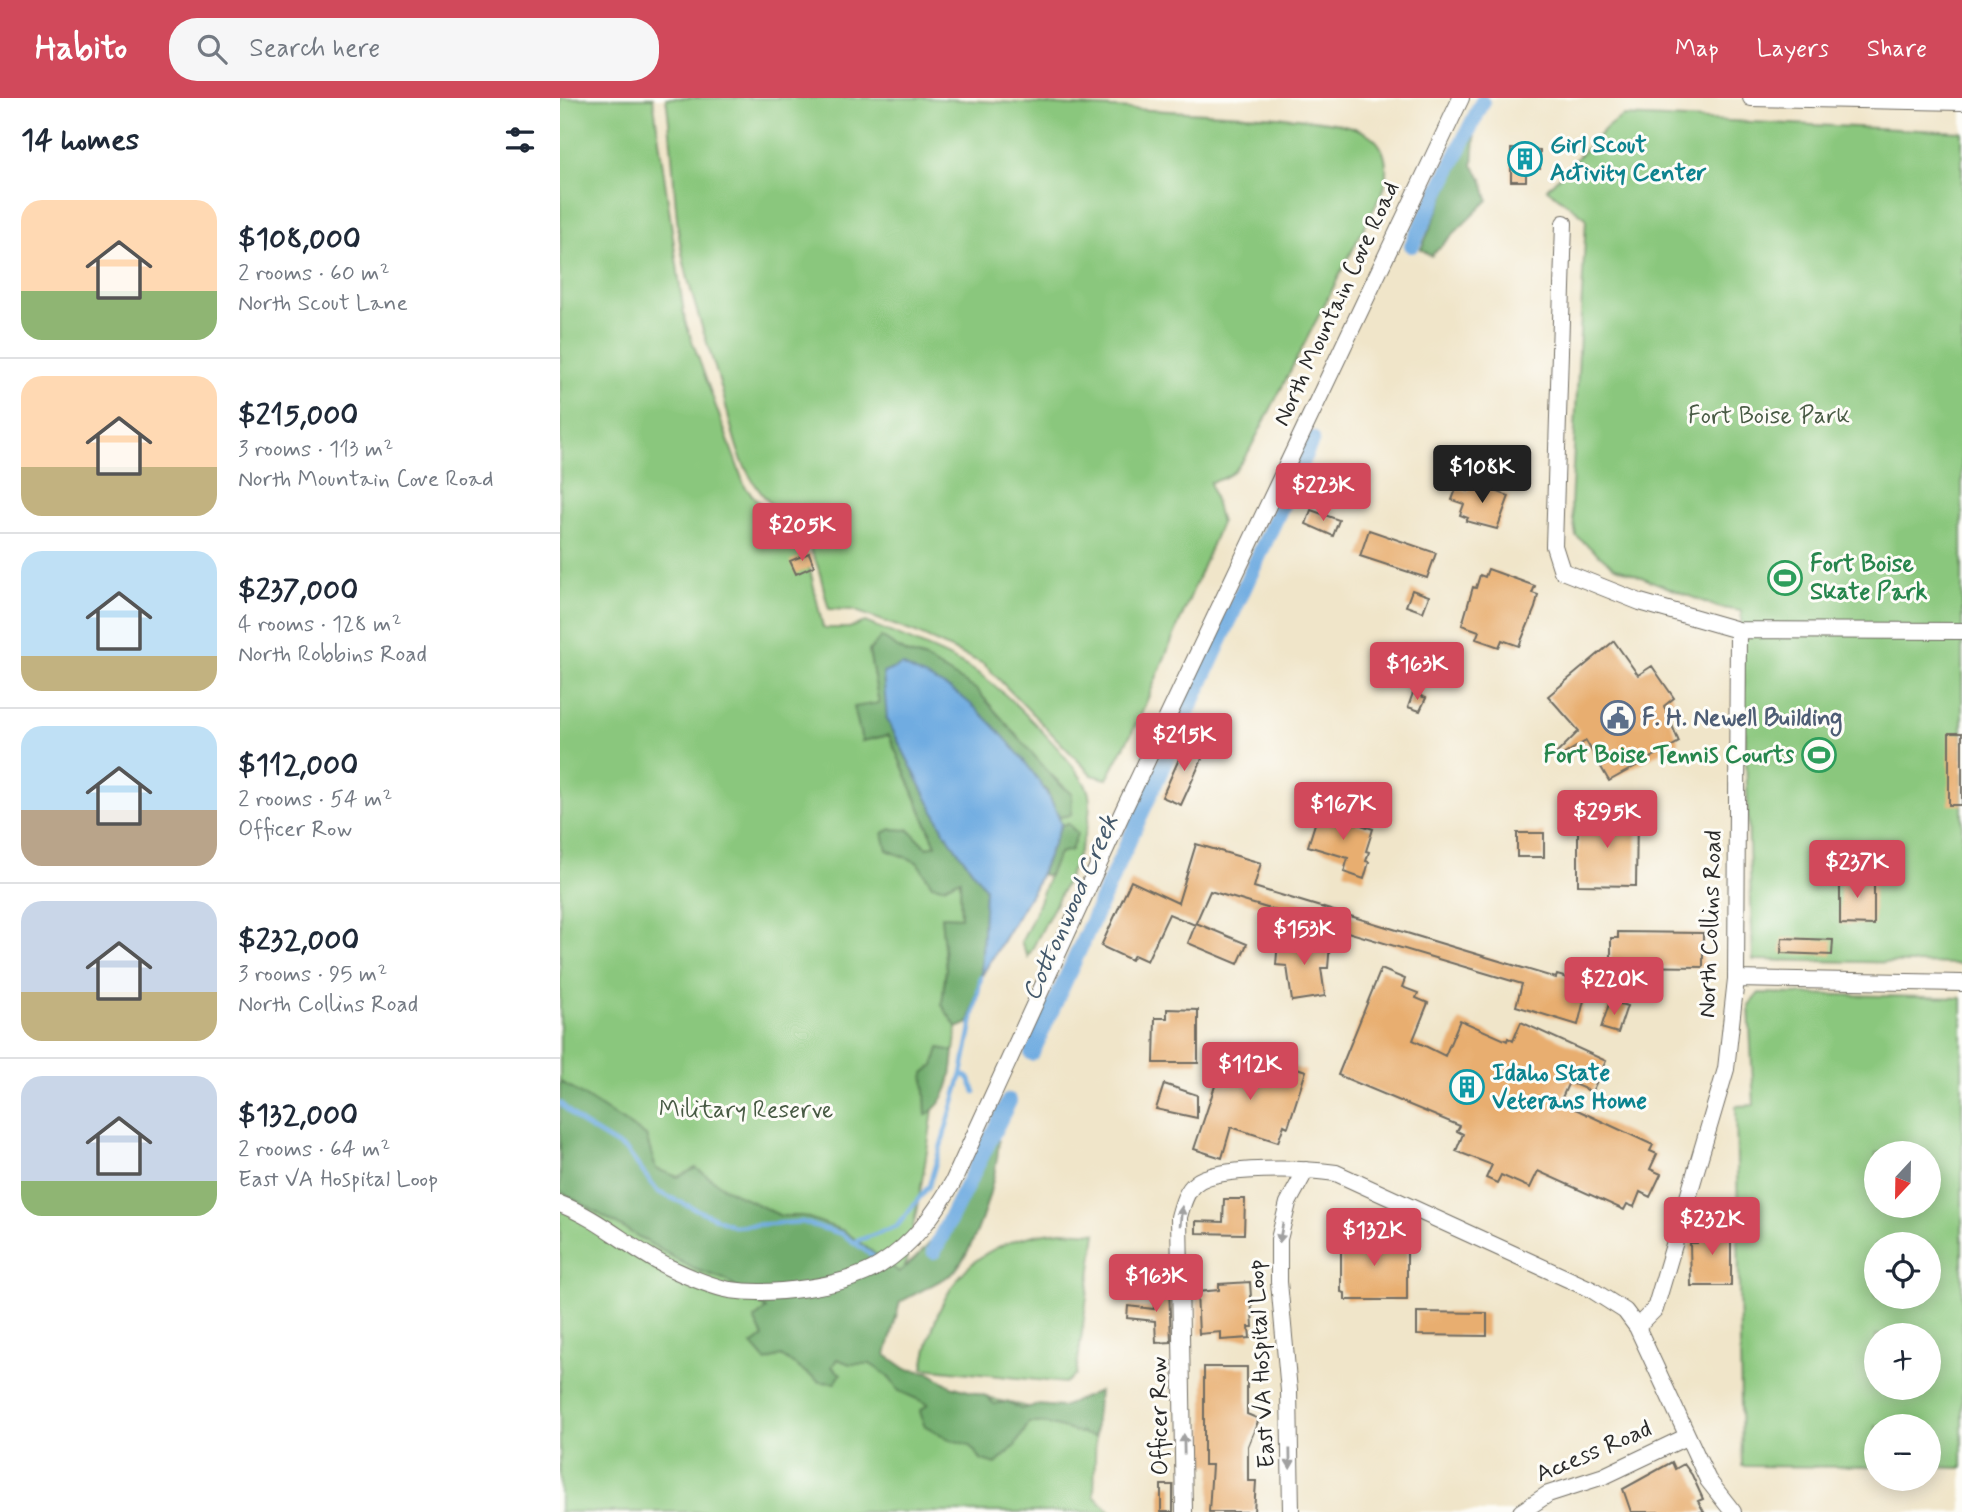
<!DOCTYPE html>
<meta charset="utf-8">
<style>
body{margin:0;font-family:Mynerve,sans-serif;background:#f6f6f7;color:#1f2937;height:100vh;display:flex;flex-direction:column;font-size:26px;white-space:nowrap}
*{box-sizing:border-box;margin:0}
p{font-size:23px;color:#747a83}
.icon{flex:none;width:38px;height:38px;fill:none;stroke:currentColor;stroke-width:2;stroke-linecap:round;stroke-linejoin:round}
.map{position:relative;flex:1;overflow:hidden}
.panel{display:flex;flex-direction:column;background:#fff;width:560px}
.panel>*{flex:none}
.needle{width:46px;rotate:202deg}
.controls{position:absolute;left:1304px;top:1043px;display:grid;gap:14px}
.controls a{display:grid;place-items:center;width:77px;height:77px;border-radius:50%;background:#fff;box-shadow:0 4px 18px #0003;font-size:35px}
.price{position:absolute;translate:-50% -60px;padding:0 16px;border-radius:7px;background:#d1495b;color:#fff;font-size:23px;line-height:46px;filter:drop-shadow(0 2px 4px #0008)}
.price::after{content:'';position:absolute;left:50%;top:42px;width:21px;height:16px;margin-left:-10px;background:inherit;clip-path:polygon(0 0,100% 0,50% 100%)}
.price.current{background:#222;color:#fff}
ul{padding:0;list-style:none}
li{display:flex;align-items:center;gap:21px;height:175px;padding:0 21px}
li+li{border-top:2px solid #e0e1e3}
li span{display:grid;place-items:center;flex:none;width:196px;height:140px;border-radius:21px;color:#555}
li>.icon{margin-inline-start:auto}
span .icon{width:84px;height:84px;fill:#fffc;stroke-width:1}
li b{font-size:30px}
h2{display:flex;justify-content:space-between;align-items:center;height:84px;padding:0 21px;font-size:30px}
header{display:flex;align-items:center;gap:42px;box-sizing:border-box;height:98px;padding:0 35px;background:#d1495b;color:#fff}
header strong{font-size:33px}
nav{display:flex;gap:38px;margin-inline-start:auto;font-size:24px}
.search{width:490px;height:63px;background:#f6f6f7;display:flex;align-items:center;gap:18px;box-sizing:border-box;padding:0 24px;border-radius:28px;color:#747a83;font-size:26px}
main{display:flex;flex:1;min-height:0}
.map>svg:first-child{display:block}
.green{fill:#8ac77d;stroke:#5a7954;stroke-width:2;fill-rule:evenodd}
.forest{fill:#6fac6c;stroke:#4d6c4c;stroke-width:2}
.water{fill:#6face1;stroke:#4d6c86;stroke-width:2}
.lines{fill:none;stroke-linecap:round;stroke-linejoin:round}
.stream{stroke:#6face1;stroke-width:4.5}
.canal{stroke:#6face1;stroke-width:16}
.building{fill:#e8ae70}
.minor-casing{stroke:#706c62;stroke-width:18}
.minor{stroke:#fff;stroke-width:16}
.oneway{fill:#a0a0a0}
.labels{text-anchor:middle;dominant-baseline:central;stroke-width:6;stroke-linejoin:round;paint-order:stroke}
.culture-label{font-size:24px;font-weight:bold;fill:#0d838f;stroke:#fdfcf7;text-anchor:start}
.street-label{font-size:24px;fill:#2b2b2b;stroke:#fdfcf7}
.park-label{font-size:24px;fill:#485a44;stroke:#fdfcf7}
.leisure-label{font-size:24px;font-weight:bold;fill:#27864d;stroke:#fdfcf7;text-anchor:start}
.service-label{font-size:24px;font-weight:bold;fill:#4e5e75;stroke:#fdfcf7;text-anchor:start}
.water-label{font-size:26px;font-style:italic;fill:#43586b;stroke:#fdfcf7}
</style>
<header>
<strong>Habito</strong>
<div class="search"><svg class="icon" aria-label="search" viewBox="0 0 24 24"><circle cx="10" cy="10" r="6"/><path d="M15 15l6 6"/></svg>Search here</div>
<nav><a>Map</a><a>Layers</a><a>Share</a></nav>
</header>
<main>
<section class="panel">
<h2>14 homes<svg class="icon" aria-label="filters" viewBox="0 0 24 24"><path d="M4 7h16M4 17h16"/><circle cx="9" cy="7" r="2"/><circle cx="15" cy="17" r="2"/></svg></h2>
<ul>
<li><span style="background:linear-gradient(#ffd9b3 65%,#8fb573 0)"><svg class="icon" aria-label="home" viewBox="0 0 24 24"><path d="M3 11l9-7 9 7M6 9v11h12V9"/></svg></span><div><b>$108,000</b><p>2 rooms · 60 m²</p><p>North Scout Lane</p></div></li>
<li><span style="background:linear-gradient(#ffd9b3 65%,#c2b280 0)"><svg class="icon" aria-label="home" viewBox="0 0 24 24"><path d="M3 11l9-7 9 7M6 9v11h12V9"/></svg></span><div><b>$215,000</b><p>3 rooms · 113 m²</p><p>North Mountain Cove Road</p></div></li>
<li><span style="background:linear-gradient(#bfe0f5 75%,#c2b280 0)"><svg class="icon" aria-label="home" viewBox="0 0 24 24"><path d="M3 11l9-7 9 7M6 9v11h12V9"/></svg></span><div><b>$237,000</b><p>4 rooms · 128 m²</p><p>North Robbins Road</p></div></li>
<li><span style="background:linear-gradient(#bfe0f5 60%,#b9a48a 0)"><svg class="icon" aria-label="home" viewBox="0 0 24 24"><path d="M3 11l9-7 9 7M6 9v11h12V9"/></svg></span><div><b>$112,000</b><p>2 rooms · 54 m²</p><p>Officer Row</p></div></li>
<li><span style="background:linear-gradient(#c9d6e8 65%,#c2b280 0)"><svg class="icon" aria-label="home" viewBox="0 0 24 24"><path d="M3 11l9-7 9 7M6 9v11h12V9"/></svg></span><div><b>$232,000</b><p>3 rooms · 95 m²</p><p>North Collins Road</p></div></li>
<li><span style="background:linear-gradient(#c9d6e8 75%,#8fb573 0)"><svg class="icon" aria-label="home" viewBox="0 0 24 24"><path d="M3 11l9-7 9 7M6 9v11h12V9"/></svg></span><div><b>$132,000</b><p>2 rooms · 64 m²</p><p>East VA Hospital Loop</p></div></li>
</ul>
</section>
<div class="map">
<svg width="1402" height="1414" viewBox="0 0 1402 1414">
<rect width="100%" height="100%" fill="#fdfcf7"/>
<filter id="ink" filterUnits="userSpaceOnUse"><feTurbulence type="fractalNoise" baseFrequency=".0143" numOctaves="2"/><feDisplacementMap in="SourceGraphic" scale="14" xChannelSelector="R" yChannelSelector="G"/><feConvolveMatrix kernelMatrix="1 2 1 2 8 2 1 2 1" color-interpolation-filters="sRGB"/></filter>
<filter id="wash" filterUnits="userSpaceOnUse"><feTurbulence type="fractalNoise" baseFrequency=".00686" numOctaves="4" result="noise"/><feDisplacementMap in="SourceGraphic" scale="28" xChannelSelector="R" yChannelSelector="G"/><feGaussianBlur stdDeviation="1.57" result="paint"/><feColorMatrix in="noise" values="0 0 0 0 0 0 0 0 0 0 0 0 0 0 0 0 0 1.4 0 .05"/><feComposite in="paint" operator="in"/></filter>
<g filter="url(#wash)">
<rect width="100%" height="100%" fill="#f0e5c9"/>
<path class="green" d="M 0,0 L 93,0 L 125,223 L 185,389 L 247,458 L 263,530 L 289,530 L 305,524 C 341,539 379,552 413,572 C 441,588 513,661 527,690 C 530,697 530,709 529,717 C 523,760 488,819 468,859 L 461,844 C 477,816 484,785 499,755 L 511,752 L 509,726 L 501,727 L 499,719 L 511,717 L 512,696 L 366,561 L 346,555 L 321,539 L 309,553 L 319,605 L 302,643 L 329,637 L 376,748 L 367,751 L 349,732 L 357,764 L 384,789 L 400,780 L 401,819 L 381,818 L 386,871 L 382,907 L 397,930 L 394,953 L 379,950 C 372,1054 348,1157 324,1258 L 351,1283 L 536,1324 L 534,1398 L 551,1414 L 0,1414 Z
M 106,0 L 366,0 L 738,20 C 785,27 838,26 824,91 L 689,353 C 678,370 671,381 650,384 L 661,425 L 580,619 L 547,681 L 532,677 L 424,566 L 356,535 L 293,512 L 269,511 C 262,490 261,465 246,446 C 222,415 196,398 180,358 C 170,331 166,302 157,276 C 142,228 127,188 119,138 C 113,92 113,46 106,0 Z
M 1063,18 L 1402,34 L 1402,866 L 1193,862 L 1181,513 L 1157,509 L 1053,468 L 1016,438 L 1011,407 L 1026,120 L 987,91 L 1048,28 Z
M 1199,895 L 1402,900 L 1402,1370 L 1369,1369 L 1368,1328 L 1316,1328 L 1316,1369 L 1182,1368 L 1176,1008 L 1194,1007 L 1189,907 ZM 1368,1055 L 1368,1108 L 1316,1108 L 1316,1055 ZM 1316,1146 L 1368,1146 L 1368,1199 L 1316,1199 ZM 1316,1237 L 1368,1237 L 1368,1290 L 1316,1290 Z
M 502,1133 L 536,1135 L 516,1277 L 505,1285 L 363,1270 C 378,1185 413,1141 502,1133 Z"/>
<path class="forest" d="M 910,39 L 915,39 L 913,67 L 923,83 L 928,102 L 871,158 L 861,151 Z
M 321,539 L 346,555 L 366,561 L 417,592 L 498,685 L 512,696 L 511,717 L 499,719 L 486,691 L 327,621 L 385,735 L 425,790 L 421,879 L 409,925 L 397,930 L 382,907 L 386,871 L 381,818 L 401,819 L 400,781 L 383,789 L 372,787 L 357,764 L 327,752 L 323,735 L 331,731 L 349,732 L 367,750 L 376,747 L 329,637 L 302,643 L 294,609 L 319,605 L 309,553 Z
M 509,726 L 517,736 L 511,752 L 499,755 L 488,778 L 481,776 L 501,727 Z
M 379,950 L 394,953 C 392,979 389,1003 366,1017 L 364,975 L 374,967 Z
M 0,983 L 86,1038 L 96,1071 L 118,1079 L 136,1070 L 166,1091 L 221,1118 L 243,1118 L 284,1133 L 339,1174 C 388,1136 405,1094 431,1039 L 439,1043 C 436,1082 419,1145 393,1175 C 390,1178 349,1199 340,1204 L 326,1257 L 346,1271 L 368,1274 L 391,1288 L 426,1298 L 434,1306 L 447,1304 L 461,1311 L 477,1307 L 502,1309 L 539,1293 L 534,1339 L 484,1325 L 469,1325 L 455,1348 L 436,1366 L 422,1362 L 409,1347 L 389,1341 L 364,1327 L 360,1313 L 368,1306 L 339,1293 L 327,1277 L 310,1266 L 290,1266 L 277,1261 L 272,1269 L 281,1276 L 275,1285 L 260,1284 L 221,1258 L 206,1263 L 192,1247 L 203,1239 L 194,1221 L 206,1211 L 164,1181 L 134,1171 L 0,1093 Z"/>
<path class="water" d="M 342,567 C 359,576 379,584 395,594 C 430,618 490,686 501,727 L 475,789 L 421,879 L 425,790 L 385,735 L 327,621 L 323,575 Z"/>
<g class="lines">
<path class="stream" d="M 415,994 L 409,980 L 402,976 L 421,879
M 0,1005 L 21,1025 L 67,1053 L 98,1094 L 173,1128 L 242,1124 L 282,1136 L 314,1159
M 294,1144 L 337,1128 L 369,1088 L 402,976"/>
<path class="canal" d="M 852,147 L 922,5
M 472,955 L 752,341
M 374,1153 L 449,1003"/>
</g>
<g id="blocks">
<path class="building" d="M 951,51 L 980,52 L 980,70 L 971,70 L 971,74 L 966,74 L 966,83 L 951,83 Z
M 911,384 L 949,398 L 937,431 L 906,423 L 908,420 L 900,417 L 904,406 L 892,402 L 897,389 L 908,393 Z
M 751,412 L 779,422 L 773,438 L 746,426 Z
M 809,432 L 876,455 L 867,480 L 800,458 Z
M 249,455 L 254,468 L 236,476 L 230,463 Z
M 928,471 L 975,488 L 972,495 L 978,497 L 975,510 L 959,548 L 942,542 L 939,549 L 916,541 L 919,533 L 902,527 L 913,489 L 916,490 L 920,477 L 925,479 Z
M 852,492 L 869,498 L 863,514 L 846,508 Z
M 1054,543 L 1078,577 L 1092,568 L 1114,600 L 1104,608 L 1119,644 L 1049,683 L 1026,643 L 998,660 L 995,657 L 1019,633 L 988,598 Z
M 853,595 L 866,600 L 860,613 L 848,609 Z
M 1389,635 L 1402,635 L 1402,707 L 1389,707 Z
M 627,643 L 646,652 L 621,707 L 602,699 Z
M 759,713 L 813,731 L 806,753 L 809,754 L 806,763 L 809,764 L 804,781 L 784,774 L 788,760 L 748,748 Z
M 1018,717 L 1077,718 L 1076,788 L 1018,787 Z
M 957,735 L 984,735 L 984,759 L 957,759 Z
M 636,746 L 701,765 L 694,789 L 996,880 L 997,877 L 1028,886 L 1018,927 L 956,908 L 962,886 L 650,793 L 635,827 L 609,816 L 587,863 L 574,857 L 571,862 L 541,848 L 571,783 L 618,805 Z
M 1280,778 L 1314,779 L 1314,827 L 1280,826 Z
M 636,825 L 687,846 L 678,866 L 628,845 Z
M 1058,834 L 1143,835 L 1143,869 L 1058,868 L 1058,864 L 1051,864 L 1051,840 L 1058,840 Z
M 1222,840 L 1273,842 L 1272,857 L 1221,855 Z
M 718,842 L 770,845 L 768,870 L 761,870 L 765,898 L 732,903 L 727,868 L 716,867 Z
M 821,871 L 845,881 L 842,889 L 858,895 L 856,900 L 868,905 L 853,942 L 885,958 L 900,922 L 947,943 L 948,940 L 953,943 L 961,924 L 1046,963 L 1032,994 L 1009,984 L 1000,1004 L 1093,1047 L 1090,1053 L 1097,1056 L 1090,1071 L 1101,1076 L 1090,1099 L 1080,1094 L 1074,1109 L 1067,1106 L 1064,1112 L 978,1073 L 970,1090 L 941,1077 L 937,1085 L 926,1080 L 932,1067 L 896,1053 L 903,1036 L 897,1033 L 900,1028 L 778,977 Z
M 1050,903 L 1067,908 L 1058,935 L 1041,930 Z
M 607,911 L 638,912 L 638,965 L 594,965 L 595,920 L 607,920 Z
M 693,956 L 746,973 L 728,1029 L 724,1027 L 718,1044 L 671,1029 L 662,1060 L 634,1051 L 664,961 L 689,969 Z
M 604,986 L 637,997 L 637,1020 L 596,1011 Z
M 664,1101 L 685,1101 L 684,1136 L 636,1135 L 636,1123 L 663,1124 Z
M 1149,1123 L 1171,1123 L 1171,1188 L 1131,1188 L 1130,1145 L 1137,1145 L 1137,1138 L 1149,1138 Z
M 785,1137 L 843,1137 L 843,1144 L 847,1144 L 847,1202 L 785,1202 L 785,1195 L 781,1194 L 781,1143 L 785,1143 Z
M 690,1184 L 693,1229 L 689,1229 L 690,1240 L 661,1242 L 661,1234 L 639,1236 L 637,1194 L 659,1192 L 659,1186 Z
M 609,1189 L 611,1244 L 596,1245 L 595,1223 L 567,1220 L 568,1208 L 594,1211 L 593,1190 Z
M 857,1214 L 927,1215 L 927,1238 L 857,1237 Z
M 644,1269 L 687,1269 L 687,1316 L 699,1321 L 688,1348 L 688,1383 L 696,1383 L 694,1414 L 649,1414 L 652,1367 L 644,1367 Z
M 1112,1364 L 1115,1371 L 1124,1366 L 1132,1377 L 1143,1401 L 1138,1403 L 1144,1414 L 1071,1414 L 1063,1391 Z
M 601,1387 L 613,1387 L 613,1414 L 601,1414 Z"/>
</g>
</g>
<g filter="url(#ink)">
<use href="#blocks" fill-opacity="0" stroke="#706c62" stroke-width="2"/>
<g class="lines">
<g class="minor-casing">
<path id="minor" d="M 1191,0 L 1402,4
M 1004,125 L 994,448 L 1002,473 L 1080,504 L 1178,532 L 1402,533
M 1176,881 L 1402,885
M 0,1106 C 40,1121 72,1152 110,1170 C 129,1179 150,1188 170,1192 C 210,1198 286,1189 320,1167 C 353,1146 374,1117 393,1084 L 564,711 L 901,0
M 1077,1229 L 1095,1211 L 1166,971 L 1176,881 L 1178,532
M 624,1414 L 619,1119 C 622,1108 626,1092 636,1085 C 658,1067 748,1071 776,1075 L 1032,1192 L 1065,1213 L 1077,1229 L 1148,1382 L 1173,1414
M 731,1414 L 729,1293 L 719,1184 L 719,1141 L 728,1105 L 746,1072
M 961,1414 L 988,1396 L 1044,1378 L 1126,1339"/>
</g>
<use href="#minor" class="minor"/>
</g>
<defs><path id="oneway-solid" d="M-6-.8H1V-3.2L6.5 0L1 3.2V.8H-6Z" transform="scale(1.75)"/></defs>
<g class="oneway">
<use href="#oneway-solid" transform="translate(621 1118) rotate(-85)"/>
<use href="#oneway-solid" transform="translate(721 1135) rotate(101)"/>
<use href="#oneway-solid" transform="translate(624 1346) rotate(-91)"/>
<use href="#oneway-solid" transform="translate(730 1361) rotate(89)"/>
</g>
</g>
<defs>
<g id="building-ring" transform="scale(1.75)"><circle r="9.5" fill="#fdfcf7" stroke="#0f9aa8" stroke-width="1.5"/><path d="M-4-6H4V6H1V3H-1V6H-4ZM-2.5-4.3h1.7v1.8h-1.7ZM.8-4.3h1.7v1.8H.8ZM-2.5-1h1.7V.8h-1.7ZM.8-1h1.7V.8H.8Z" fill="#0f9aa8"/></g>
<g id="stadium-ring" transform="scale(1.75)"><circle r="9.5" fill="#fdfcf7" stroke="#2e9e5b" stroke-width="1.5"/><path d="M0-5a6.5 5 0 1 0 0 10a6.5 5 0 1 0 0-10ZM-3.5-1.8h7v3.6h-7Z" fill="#2e9e5b"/></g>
<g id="civic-ring" transform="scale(1.75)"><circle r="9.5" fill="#fdfcf7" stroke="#5c6f8a" stroke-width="1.5"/><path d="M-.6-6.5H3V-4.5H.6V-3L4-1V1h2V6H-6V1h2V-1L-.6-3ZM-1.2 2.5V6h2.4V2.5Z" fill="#5c6f8a"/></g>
</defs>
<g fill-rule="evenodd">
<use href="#building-ring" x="965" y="61"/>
<use href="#stadium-ring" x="1225" y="480"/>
<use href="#civic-ring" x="1058" y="620"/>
<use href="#stadium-ring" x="1259" y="657"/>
<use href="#building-ring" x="907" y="989"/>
</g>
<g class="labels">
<g class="culture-label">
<text x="990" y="47">Girl Scout<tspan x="990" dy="28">Activity Center</tspan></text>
<text x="932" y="975">Idaho State<tspan x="932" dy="28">Veterans Home</tspan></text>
</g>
<g class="street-label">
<text transform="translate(777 206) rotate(-65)">North Mountain Cove Road</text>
<text transform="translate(1151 826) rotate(-88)">North Collins Road</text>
<text transform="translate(702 1266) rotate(-93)">East VA Hospital Loop</text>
<text transform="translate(600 1318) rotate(-91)">Officer Row</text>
<text transform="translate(1034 1354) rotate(-23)">Access Road</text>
</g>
<g class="park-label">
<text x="1209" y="318">Fort Boise Park</text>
<text x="186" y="1012">Military Reserve</text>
</g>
<g class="leisure-label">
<text x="1250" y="466">Fort Boise<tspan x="1250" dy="28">Skate Park</tspan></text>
<text x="1234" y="657" text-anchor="end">Fort Boise Tennis Courts</text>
</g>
<g class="service-label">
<text x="1082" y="620">F. H. Newell Building</text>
</g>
<g class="water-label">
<text transform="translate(511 810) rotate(-66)">Cottonwood Creek</text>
</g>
</g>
</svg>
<div class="controls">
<a><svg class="needle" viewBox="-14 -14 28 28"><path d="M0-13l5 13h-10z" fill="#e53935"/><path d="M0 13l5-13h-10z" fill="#747a83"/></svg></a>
<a><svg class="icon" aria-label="locate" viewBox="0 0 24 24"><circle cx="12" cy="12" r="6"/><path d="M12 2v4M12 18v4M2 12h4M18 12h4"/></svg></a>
<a>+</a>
<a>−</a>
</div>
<b class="price current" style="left:922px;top:407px">$108K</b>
<b class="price" style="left:763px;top:425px">$223K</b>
<b class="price" style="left:242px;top:465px">$205K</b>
<b class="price" style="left:857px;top:604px">$163K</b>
<b class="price" style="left:624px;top:675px">$215K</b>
<b class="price" style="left:783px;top:744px">$167K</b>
<b class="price" style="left:1047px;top:752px">$295K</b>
<b class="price" style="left:1297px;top:802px">$237K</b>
<b class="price" style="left:744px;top:869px">$153K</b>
<b class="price" style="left:1054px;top:919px">$220K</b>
<b class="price" style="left:690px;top:1004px">$112K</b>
<b class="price" style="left:1152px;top:1159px">$232K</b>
<b class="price" style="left:814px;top:1170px">$132K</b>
<b class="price" style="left:596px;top:1216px">$163K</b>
</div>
</main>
